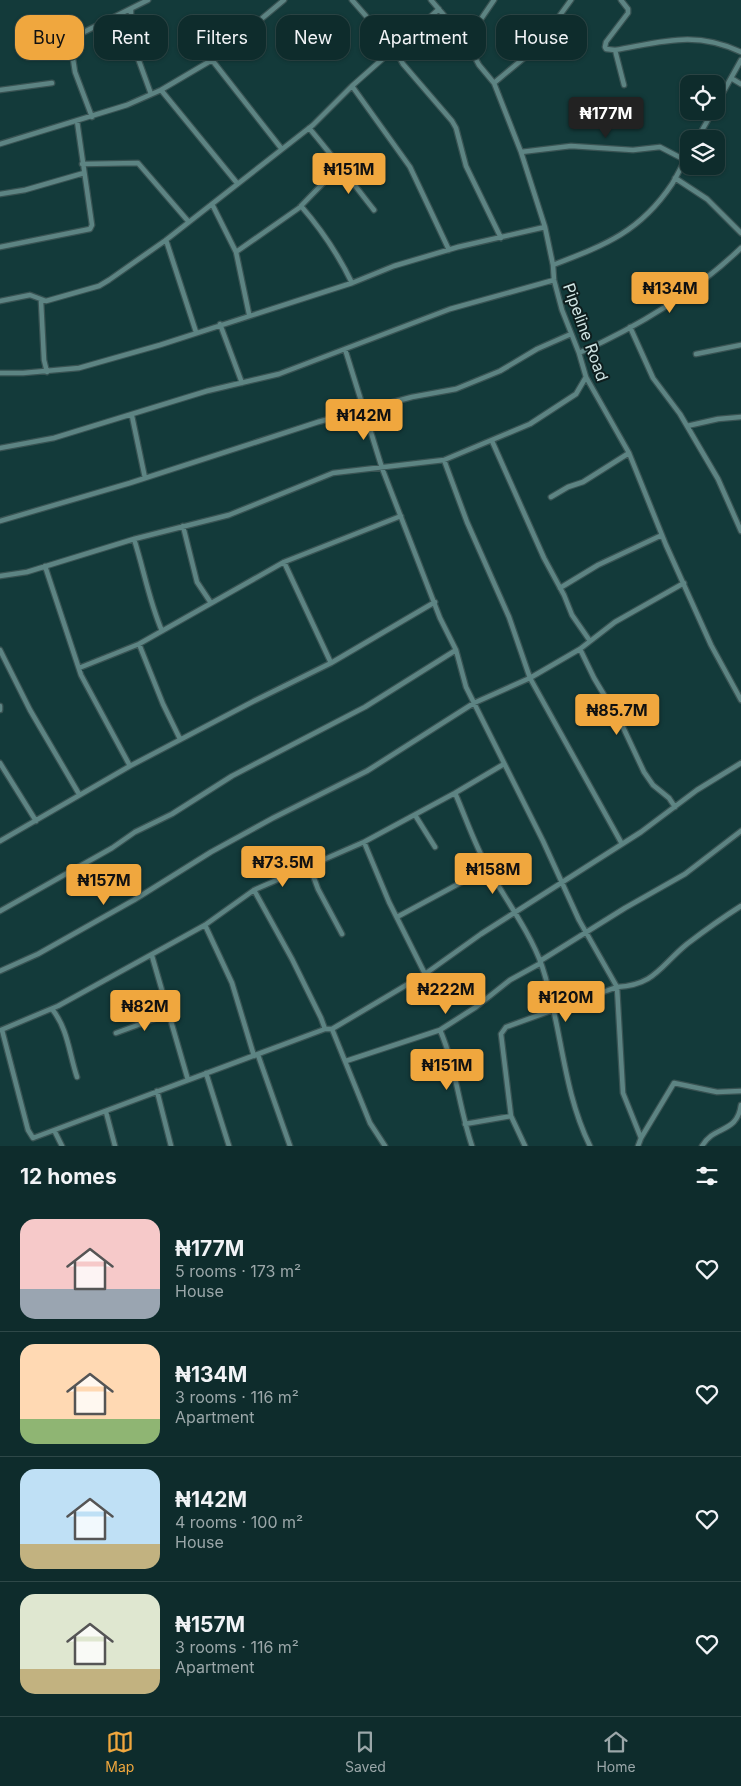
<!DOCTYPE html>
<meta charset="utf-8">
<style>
body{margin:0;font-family:Inter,sans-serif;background:#1c3838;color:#f1f3f6;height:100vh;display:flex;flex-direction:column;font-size:19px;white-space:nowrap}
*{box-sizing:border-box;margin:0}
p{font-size:16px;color:#9ba7a9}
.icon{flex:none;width:28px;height:28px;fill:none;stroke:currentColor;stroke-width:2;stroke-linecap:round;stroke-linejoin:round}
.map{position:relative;height:1146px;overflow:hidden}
.side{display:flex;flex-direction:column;background:#0e2c2c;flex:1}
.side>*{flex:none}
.top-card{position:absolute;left:15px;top:15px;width:711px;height:45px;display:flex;gap:10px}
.fabs{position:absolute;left:680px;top:75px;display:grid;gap:10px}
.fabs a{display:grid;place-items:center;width:45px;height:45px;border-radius:10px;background:#0e2c2c;box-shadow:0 1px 4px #0004,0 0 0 1px #2e4848;font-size:25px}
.price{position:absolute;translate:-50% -42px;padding:0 11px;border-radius:5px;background:#f0a73e;color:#111;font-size:16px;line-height:32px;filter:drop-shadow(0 1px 2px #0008)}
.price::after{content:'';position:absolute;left:50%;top:30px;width:15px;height:11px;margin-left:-8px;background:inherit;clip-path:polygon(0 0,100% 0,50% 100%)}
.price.on{background:#222;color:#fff}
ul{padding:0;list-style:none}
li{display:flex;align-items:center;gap:15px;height:125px;padding:0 20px}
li+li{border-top:1px solid #2e4848}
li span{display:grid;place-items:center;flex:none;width:140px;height:100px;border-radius:15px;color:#555}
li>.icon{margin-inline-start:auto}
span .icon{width:60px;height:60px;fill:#fffc;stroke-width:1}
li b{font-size:21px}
h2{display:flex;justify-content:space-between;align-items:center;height:60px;padding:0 20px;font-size:21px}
.chip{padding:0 18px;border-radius:15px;background:#0e2c2c;box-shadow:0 1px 4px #0004,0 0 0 1px #2e4848;font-size:18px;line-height:45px}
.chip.on{background:#f0a73e;color:#111}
.menu{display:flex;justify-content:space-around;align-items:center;height:70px;border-top:1px solid #2e4848;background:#0e2c2c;font-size:14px;color:#9ba7a9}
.menu a{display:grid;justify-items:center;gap:2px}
.menu .on{color:#f0a73e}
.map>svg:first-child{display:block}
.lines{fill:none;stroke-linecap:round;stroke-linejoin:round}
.street-casing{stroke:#395353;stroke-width:7}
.street{stroke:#5d8483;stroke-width:4.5}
.labels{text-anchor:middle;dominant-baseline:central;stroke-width:4;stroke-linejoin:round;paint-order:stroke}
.street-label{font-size:16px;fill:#d1e6e5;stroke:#0e1e1e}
</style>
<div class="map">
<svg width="741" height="1146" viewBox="0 0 741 1146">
<rect width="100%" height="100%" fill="#133a3a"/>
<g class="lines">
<g class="street-casing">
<path id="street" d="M 352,0 L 394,48 L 403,64 L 452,121 L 456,128 L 466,166 L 501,238
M 431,0 L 466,41 L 479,65 L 494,83 L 521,152 L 545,227 L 553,265 L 554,280 L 562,310 L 579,353 L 586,377 L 629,453 L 666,545 L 711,645 L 741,700
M 621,0 L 628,9 L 628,13 L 606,42 L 605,47 L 606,49 L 615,50 C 662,42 695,30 741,52
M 131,10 L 131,39 L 151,94
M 26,33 L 50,39 L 70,39
M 466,41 L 494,0
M 615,50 L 624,85
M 212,60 L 281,148
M 731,78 L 741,84
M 494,83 L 536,48 L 571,0
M 352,86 L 410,167 L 449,250
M 0,90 L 52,83
M 161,90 L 237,183
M 716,105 L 741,60
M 92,117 L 75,72 L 70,39 L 148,0
M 309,128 C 332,155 352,182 374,210
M 697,139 L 713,111
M 0,144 L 127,105 L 161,90 L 212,60 L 284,0
M 521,152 L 571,146 L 633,150 L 660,147 L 685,160
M 82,164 L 138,163 L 188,221
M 675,178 L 707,199 L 741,233
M 0,194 L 25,190 L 84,173
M 212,204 L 236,252 L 249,314
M 301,206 C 321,229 338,254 352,283
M 166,240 L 196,332
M 0,247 L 90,229 L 92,225 L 77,121
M 236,252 L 299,208 L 339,167
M 553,265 C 605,245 640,232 672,184 C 678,174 683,163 689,153
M 0,301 L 30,295 L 46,301 L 99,286 L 109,280 L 166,240 L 313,125 L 352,86 L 439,9
M 41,301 L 44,360 L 47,372
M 220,324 L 242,383
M 630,327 L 653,378 L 680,414 L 718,479 L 741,531
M 345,349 L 382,468 L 440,618 L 456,650 L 466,687 L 543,841 L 579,920 L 617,987 L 623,1093 L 641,1138 L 638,1146
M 579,353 C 637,327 695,292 741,248
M 696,354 L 741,345
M 0,373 L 23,373 L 79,368 L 160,345 L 352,283 L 394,266 L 458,247 L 545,227
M 132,416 L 145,478
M 687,426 L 718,419 L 741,417
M 492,441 L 544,558 L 564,595 L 572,615 L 590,641
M 0,448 L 54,438 L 207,391 L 279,374 L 450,309 L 554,280
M 444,460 L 467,522 L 509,617 L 530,678 L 622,844
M 551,497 L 568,487 L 583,482 L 629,453
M 0,521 L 130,483 L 318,422 L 412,397 L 456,389 L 500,371 L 537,349 L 571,334
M 183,526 L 197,582 L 211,603
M 134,539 C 144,570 149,601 162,631
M 284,562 L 331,663
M 45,566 L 81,675 L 130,766
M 0,576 L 27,572 L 134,539 L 229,515 L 333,473 L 444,460 L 530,424 L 576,394 L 586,377
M 560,588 L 598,565 L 662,535
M 139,644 L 163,704 L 180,739
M 580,649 L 594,678 L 622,725 L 644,772 L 653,785 L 669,798 L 675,807
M 0,650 L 30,710 L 79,794
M 79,668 L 139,644 L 284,562 L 401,516
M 0,706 L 0,710
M 0,763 L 36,821
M 455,793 C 466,818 475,846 489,870 C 506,900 531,934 542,966 C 562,1026 562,1089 590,1146
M 415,815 L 435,847
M 0,841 L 130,766 L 254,701 L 331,663 L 435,602
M 364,842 L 389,902 L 425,974
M 310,867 L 318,889 L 342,934
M 254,890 L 292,959 L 321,1018 L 325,1029
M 0,911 L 112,848 L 135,832 L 172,814 L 232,776 L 365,707 L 456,650
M 397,917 L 488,868
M 205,925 L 232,983 L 254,1056
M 152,956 L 188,1080
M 540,961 L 625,908 L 685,874 L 741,831
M 0,971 L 38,954 L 134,900 L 211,852 L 273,818 L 367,771 L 474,703 L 530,678 L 580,649 L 615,622 L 684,583
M 52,1009 C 68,1029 69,1053 77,1077
M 332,1029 L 370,1123 L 385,1146
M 1,1030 L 58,1006 L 205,925 L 254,890 L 364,842 L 455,793 L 504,764
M 2,1030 L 28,1130 L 33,1138 L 325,1029 L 332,1029 L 425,974 L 481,934 L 641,832 L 697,790 L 741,763
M 440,1030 C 456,1067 459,1108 472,1146
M 116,1033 L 168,1014
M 258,1055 L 290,1146
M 346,1061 L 440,1030 L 476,1007 L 510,980 L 541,963
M 206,1073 L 229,1146
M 157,1091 L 171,1146
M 106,1112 L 115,1146
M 465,1124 L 511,1116
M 55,1132 L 62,1146
M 641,1138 L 674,1083 L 717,1092 L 741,1091
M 525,1146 L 511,1116 L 501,1034 L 506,1027 L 617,987 C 655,985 660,966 687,944 C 704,931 722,918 741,906
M 702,1146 C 714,1125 737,1134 741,1105"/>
</g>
<use href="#street" class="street"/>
</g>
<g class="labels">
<g class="street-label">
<text transform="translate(586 332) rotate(70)">Pipeline Road</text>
</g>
</g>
</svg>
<div class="fabs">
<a><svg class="icon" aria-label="locate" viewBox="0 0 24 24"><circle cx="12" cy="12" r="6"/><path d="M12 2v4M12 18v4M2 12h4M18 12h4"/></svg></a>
<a><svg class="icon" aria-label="layers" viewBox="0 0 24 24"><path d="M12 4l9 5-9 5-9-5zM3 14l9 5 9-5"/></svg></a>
</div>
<b class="price on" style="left:606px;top:139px">₦177M</b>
<b class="price" style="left:349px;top:195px">₦151M</b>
<b class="price" style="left:670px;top:314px">₦134M</b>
<b class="price" style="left:364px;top:441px">₦142M</b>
<b class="price" style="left:617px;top:736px">₦85.7M</b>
<b class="price" style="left:283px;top:888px">₦73.5M</b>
<b class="price" style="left:493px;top:895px">₦158M</b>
<b class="price" style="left:104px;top:906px">₦157M</b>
<b class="price" style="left:446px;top:1015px">₦222M</b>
<b class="price" style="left:566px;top:1023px">₦120M</b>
<b class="price" style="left:145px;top:1032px">₦82M</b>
<b class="price" style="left:447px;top:1091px">₦151M</b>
<div class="top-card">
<a class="chip on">Buy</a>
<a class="chip">Rent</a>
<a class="chip">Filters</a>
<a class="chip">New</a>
<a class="chip">Apartment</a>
<a class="chip">House</a>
</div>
</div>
<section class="side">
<h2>12 homes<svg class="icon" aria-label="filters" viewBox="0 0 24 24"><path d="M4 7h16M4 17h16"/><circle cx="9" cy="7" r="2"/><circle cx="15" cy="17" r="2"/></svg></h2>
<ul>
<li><span style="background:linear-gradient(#f6c9c9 70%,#9aa5b1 0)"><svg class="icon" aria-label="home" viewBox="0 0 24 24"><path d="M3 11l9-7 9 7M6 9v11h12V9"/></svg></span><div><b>₦177M</b><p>5 rooms · 173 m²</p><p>House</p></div><svg class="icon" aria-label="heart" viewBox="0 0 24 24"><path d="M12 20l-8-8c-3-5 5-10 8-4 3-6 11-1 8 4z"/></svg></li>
<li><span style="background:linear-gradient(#ffd9b3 75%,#8fb573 0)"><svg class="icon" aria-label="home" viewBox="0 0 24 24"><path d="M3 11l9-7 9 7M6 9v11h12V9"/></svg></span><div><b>₦134M</b><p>3 rooms · 116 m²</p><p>Apartment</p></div><svg class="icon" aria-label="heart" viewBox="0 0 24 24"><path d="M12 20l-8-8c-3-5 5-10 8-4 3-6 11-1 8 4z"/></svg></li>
<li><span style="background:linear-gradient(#bfe0f5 75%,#c2b280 0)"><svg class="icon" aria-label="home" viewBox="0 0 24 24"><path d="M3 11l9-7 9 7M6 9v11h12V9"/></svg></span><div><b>₦142M</b><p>4 rooms · 100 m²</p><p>House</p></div><svg class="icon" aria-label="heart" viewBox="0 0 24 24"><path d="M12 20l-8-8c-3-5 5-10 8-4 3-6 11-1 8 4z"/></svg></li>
<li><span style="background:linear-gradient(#dfe7d0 75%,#c2b280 0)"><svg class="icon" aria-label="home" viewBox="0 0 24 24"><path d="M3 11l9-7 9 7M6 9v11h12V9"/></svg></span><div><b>₦157M</b><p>3 rooms · 116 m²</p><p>Apartment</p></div><svg class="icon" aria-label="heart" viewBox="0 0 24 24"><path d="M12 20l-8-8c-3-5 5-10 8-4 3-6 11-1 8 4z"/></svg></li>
</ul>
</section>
<nav class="menu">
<a class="on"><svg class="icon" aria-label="map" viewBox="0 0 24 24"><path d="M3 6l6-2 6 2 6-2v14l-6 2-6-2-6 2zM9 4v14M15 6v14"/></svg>Map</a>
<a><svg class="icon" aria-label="saved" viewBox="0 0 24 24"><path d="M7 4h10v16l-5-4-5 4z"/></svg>Saved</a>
<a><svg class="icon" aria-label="home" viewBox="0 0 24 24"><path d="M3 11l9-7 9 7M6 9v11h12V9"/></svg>Home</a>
</nav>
